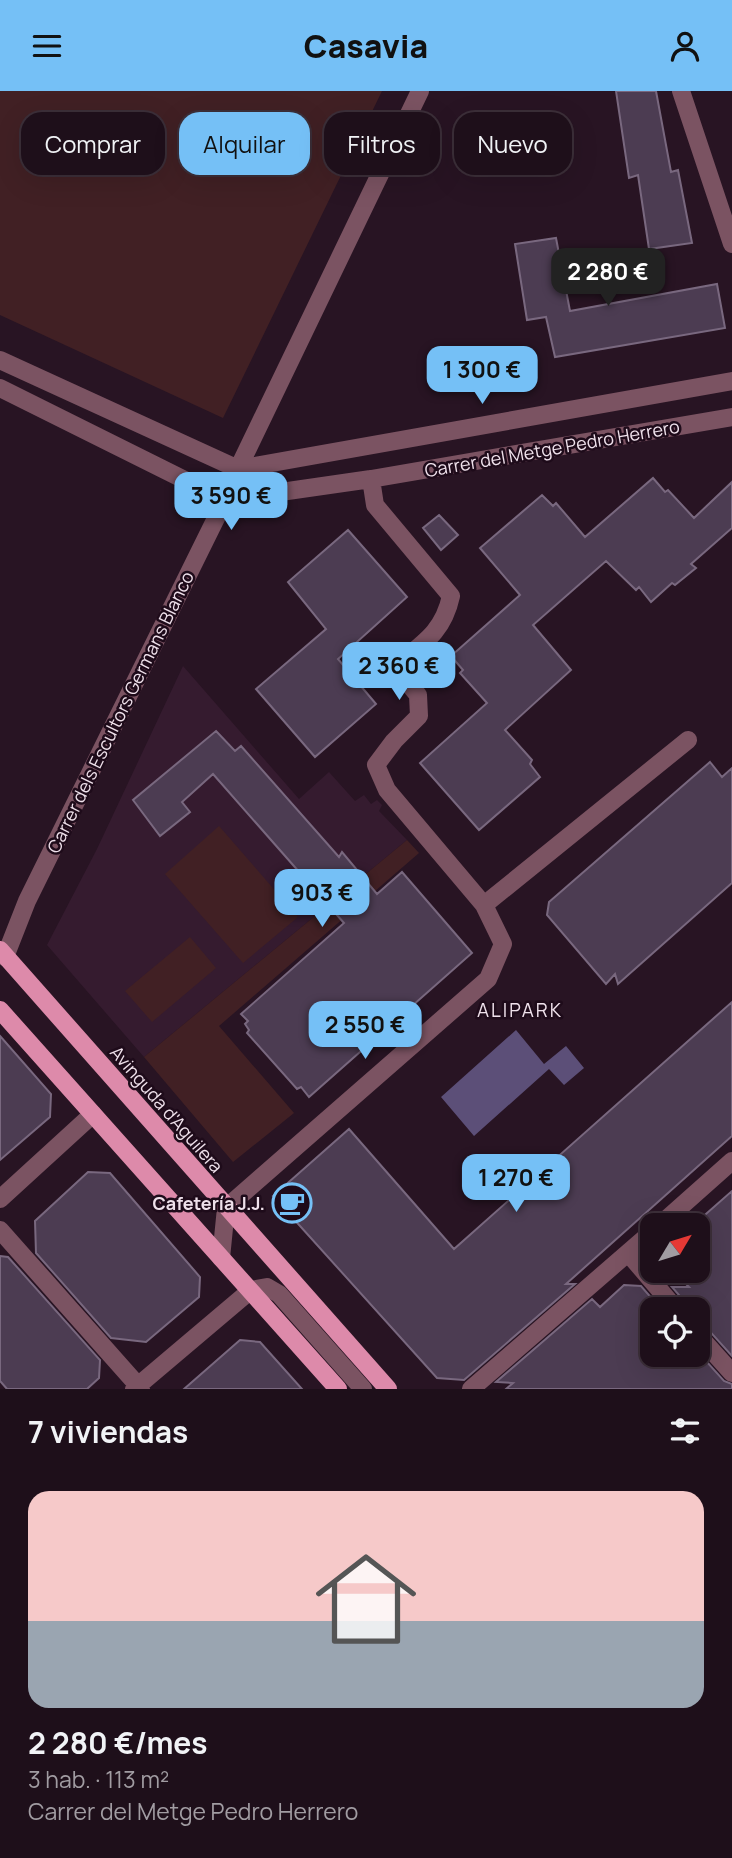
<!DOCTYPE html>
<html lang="es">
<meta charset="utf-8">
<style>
body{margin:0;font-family:Manrope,sans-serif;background:#261823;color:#f1f3f6;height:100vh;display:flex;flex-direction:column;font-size:26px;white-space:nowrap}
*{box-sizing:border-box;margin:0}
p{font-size:23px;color:#a19ca2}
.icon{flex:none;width:38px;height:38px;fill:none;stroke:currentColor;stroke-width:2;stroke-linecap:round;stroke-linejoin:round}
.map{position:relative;height:1298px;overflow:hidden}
.drawer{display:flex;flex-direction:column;background:#1e0f1a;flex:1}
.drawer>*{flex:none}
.top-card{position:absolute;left:21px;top:21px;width:691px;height:63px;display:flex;gap:14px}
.needle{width:46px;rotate:52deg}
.fabs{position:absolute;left:640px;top:1122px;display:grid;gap:14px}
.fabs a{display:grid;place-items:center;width:70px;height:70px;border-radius:14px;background:#1e0f1a;box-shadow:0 7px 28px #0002,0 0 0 2px #3c2f39;font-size:35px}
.price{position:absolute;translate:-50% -60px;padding:0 16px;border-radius:14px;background:#75c0f6;color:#111;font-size:23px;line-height:46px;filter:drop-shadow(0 2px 4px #0008)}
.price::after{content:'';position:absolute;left:50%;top:42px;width:21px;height:16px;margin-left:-10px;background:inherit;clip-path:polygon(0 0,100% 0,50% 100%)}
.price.selected{background:#222;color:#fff}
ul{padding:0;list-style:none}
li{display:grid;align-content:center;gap:14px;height:371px;padding:0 28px}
li span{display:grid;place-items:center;height:217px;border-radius:21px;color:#555}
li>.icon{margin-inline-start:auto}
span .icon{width:126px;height:126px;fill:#fffc;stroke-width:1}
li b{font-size:30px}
h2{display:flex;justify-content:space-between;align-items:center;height:84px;padding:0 28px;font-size:30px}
.tag{padding:0 24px;border-radius:21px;background:#1e0f1a;box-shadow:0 7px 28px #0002,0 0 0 2px #3c2f39;font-size:24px;line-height:63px}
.tag.selected{background:#75c0f6;color:#111}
header{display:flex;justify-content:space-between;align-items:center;height:91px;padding:0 28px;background:#75c0f6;color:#111;font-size:32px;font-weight:800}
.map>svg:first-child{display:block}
.built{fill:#351b2f}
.green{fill:#412024}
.water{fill:#5c4f78}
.building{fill:#4c3c52;stroke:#79687f;stroke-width:2}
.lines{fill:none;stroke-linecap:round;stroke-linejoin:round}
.minor{stroke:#7b5362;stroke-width:18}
.major{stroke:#dd8aaa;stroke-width:18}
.labels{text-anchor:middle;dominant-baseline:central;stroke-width:5;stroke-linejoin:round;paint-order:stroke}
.street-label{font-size:18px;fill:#efe1eb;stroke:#1e0b1a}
.poi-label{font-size:18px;font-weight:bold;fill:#efe1eb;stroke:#1e0b1a;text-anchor:end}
.neighbourhood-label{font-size:19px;letter-spacing:2px;fill:#efe1eb;stroke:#1e0b1a}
</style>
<header><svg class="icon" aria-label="menu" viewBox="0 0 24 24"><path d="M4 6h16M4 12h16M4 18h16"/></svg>Casavia<svg class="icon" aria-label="person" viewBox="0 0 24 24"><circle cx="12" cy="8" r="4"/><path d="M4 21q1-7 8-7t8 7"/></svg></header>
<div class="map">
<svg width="732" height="1298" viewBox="0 0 732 1298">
<rect width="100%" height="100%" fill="#281423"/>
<path class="built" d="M 183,575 L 299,708 L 329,681 L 355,710 L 364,704 L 371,713 L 377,709 L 382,714 L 379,720 L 407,749 L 144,966 L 47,854 L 97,758 Z"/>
<path class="green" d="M 0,0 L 382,0 L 223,327 L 0,224 Z
M 219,735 L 298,826 L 243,872 L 165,783 Z
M 407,749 L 419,762 L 219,935 L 294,1022 L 233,1071 L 144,966 Z
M 190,846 L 216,877 L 152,931 L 125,900 Z"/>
<path class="water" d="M 516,939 L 544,973 L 566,955 L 584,977 L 564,994 L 549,978 L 474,1045 L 441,1006 Z"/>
<path class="building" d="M 616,0 L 656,0 L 671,81 L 678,79 L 692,152 L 649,158 L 638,84 L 629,87 Z
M 556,147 L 570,220 L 717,193 L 725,237 L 555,266 L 546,226 L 527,229 L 515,153 Z
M 653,387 L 665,401 L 668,399 L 694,427 L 732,391 L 732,437 L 691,473 L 696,477 L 675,494 L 672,492 L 651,511 L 639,496 L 636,499 L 606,470 L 533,534 L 571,579 L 505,639 L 532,669 L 530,673 L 540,686 L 479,739 L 420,672 L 487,612 L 460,582 L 463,579 L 451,565 L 520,504 L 480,457 L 542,404 L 553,415 L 556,412 L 585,446 Z
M 439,424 L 458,444 L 441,459 L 423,437 Z
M 348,439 L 407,506 L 338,568 L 376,613 L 315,666 L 256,598 L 326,538 L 288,491 Z
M 216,640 L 235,660 L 241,655 L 339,766 L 342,761 L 377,803 L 402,781 L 472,862 L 309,1006 L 301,996 L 297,998 L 247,942 L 249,939 L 245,933 L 248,930 L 241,923 L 344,832 L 213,683 L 182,711 L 190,721 L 160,745 L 133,709 Z
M 710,671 L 722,686 L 732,677 L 732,792 L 618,893 L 615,883 L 606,893 L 547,824 L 549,811 Z
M 732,911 L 732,1045 L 566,1193 L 575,1193 L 464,1289 L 437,1287 L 273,1105 L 349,1038 L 454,1158 Z
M 0,945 L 51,1003 L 50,1026 L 0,1069 Z
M 88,1081 L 110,1082 L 200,1186 L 199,1206 L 146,1251 L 111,1247 L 36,1162 L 35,1130 Z
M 732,1100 L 732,1265 L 706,1236 L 698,1233 L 698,1218 L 687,1218 L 685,1211 L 672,1196 L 689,1196 L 673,1180 L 698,1180 L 698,1130 Z
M 0,1165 L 8,1166 L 100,1269 L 99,1287 L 87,1298 L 7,1298 L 0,1290 Z
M 624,1194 L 641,1195 L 661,1218 L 653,1218 L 653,1264 L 698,1264 L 698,1261 L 724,1290 L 732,1293 L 732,1298 L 506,1298 L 513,1292 L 496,1291 L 592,1208 L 600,1216 Z
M 240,1249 L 260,1251 L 302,1298 L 184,1298 Z"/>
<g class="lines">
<path class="minor" d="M 681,0 L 732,153
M 0,269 L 238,378 L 732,290
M 0,297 L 225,409 L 371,388 L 732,326
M 484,814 L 688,649
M 5,866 L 27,810 L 225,409 L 238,378 L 420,0
M 0,1108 L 93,1023
M 660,1134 L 732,1070
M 0,1139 L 141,1298
M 628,1162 L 676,1218
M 221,1167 L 226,1117 L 488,888 L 503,853 L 484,814 L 387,699 L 376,674 L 394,650 L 419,625 L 418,604 L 402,585 L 404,568 C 428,549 444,537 451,505 L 375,414 L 371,388
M 698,1244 L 732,1282
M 134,1298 L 251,1199 L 267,1196 L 279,1203 L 363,1298
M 471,1298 L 653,1140"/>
<path class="major" d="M 0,859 L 388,1298
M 0,919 L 338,1298"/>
</g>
<defs>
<g id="cafe-ring" transform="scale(2.0125)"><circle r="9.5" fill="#1e0b1a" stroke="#75c0f6" stroke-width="1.5"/><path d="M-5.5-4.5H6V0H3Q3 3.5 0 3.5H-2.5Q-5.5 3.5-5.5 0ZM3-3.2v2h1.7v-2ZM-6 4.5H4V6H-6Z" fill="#75c0f6"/></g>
</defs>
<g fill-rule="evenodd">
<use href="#cafe-ring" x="292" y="1112"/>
</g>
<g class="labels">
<g class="street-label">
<text transform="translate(552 357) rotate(-10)">Carrer del Metge Pedro Herrero</text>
<text transform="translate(120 621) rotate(-64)">Carrer dels Escultors Germans Blanco</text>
<text transform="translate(167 1018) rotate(49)">Avinguda d'Aguilera</text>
</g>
<g class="poi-label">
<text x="265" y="1112">Cafetería J.J.</text>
</g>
<g class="neighbourhood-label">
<text x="520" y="919">ALIPARK</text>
</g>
</g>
</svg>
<div class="fabs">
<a><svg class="needle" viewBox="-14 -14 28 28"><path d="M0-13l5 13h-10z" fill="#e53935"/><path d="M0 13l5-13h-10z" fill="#a19ca2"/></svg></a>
<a><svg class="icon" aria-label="locate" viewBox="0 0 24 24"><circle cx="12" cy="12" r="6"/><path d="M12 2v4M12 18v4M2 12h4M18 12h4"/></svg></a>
</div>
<b class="price selected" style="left:608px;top:217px">2 280 €</b>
<b class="price" style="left:482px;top:315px">1 300 €</b>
<b class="price" style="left:231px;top:441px">3 590 €</b>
<b class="price" style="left:399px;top:611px">2 360 €</b>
<b class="price" style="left:322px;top:838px">903 €</b>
<b class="price" style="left:365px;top:970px">2 550 €</b>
<b class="price" style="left:516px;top:1123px">1 270 €</b>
<div class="top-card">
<a class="tag">Comprar</a>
<a class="tag selected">Alquilar</a>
<a class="tag">Filtros</a>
<a class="tag">Nuevo</a>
</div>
</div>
<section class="drawer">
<h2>7 viviendas<svg class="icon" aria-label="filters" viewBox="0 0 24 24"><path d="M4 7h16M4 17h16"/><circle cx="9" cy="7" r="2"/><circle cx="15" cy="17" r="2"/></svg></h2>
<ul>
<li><span style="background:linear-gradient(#f6c9c9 60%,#9aa5b1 0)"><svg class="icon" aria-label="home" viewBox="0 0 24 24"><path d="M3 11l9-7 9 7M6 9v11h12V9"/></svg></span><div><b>2 280 €/mes</b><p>3 hab. · 113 m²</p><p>Carrer del Metge Pedro Herrero</p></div></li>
</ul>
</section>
